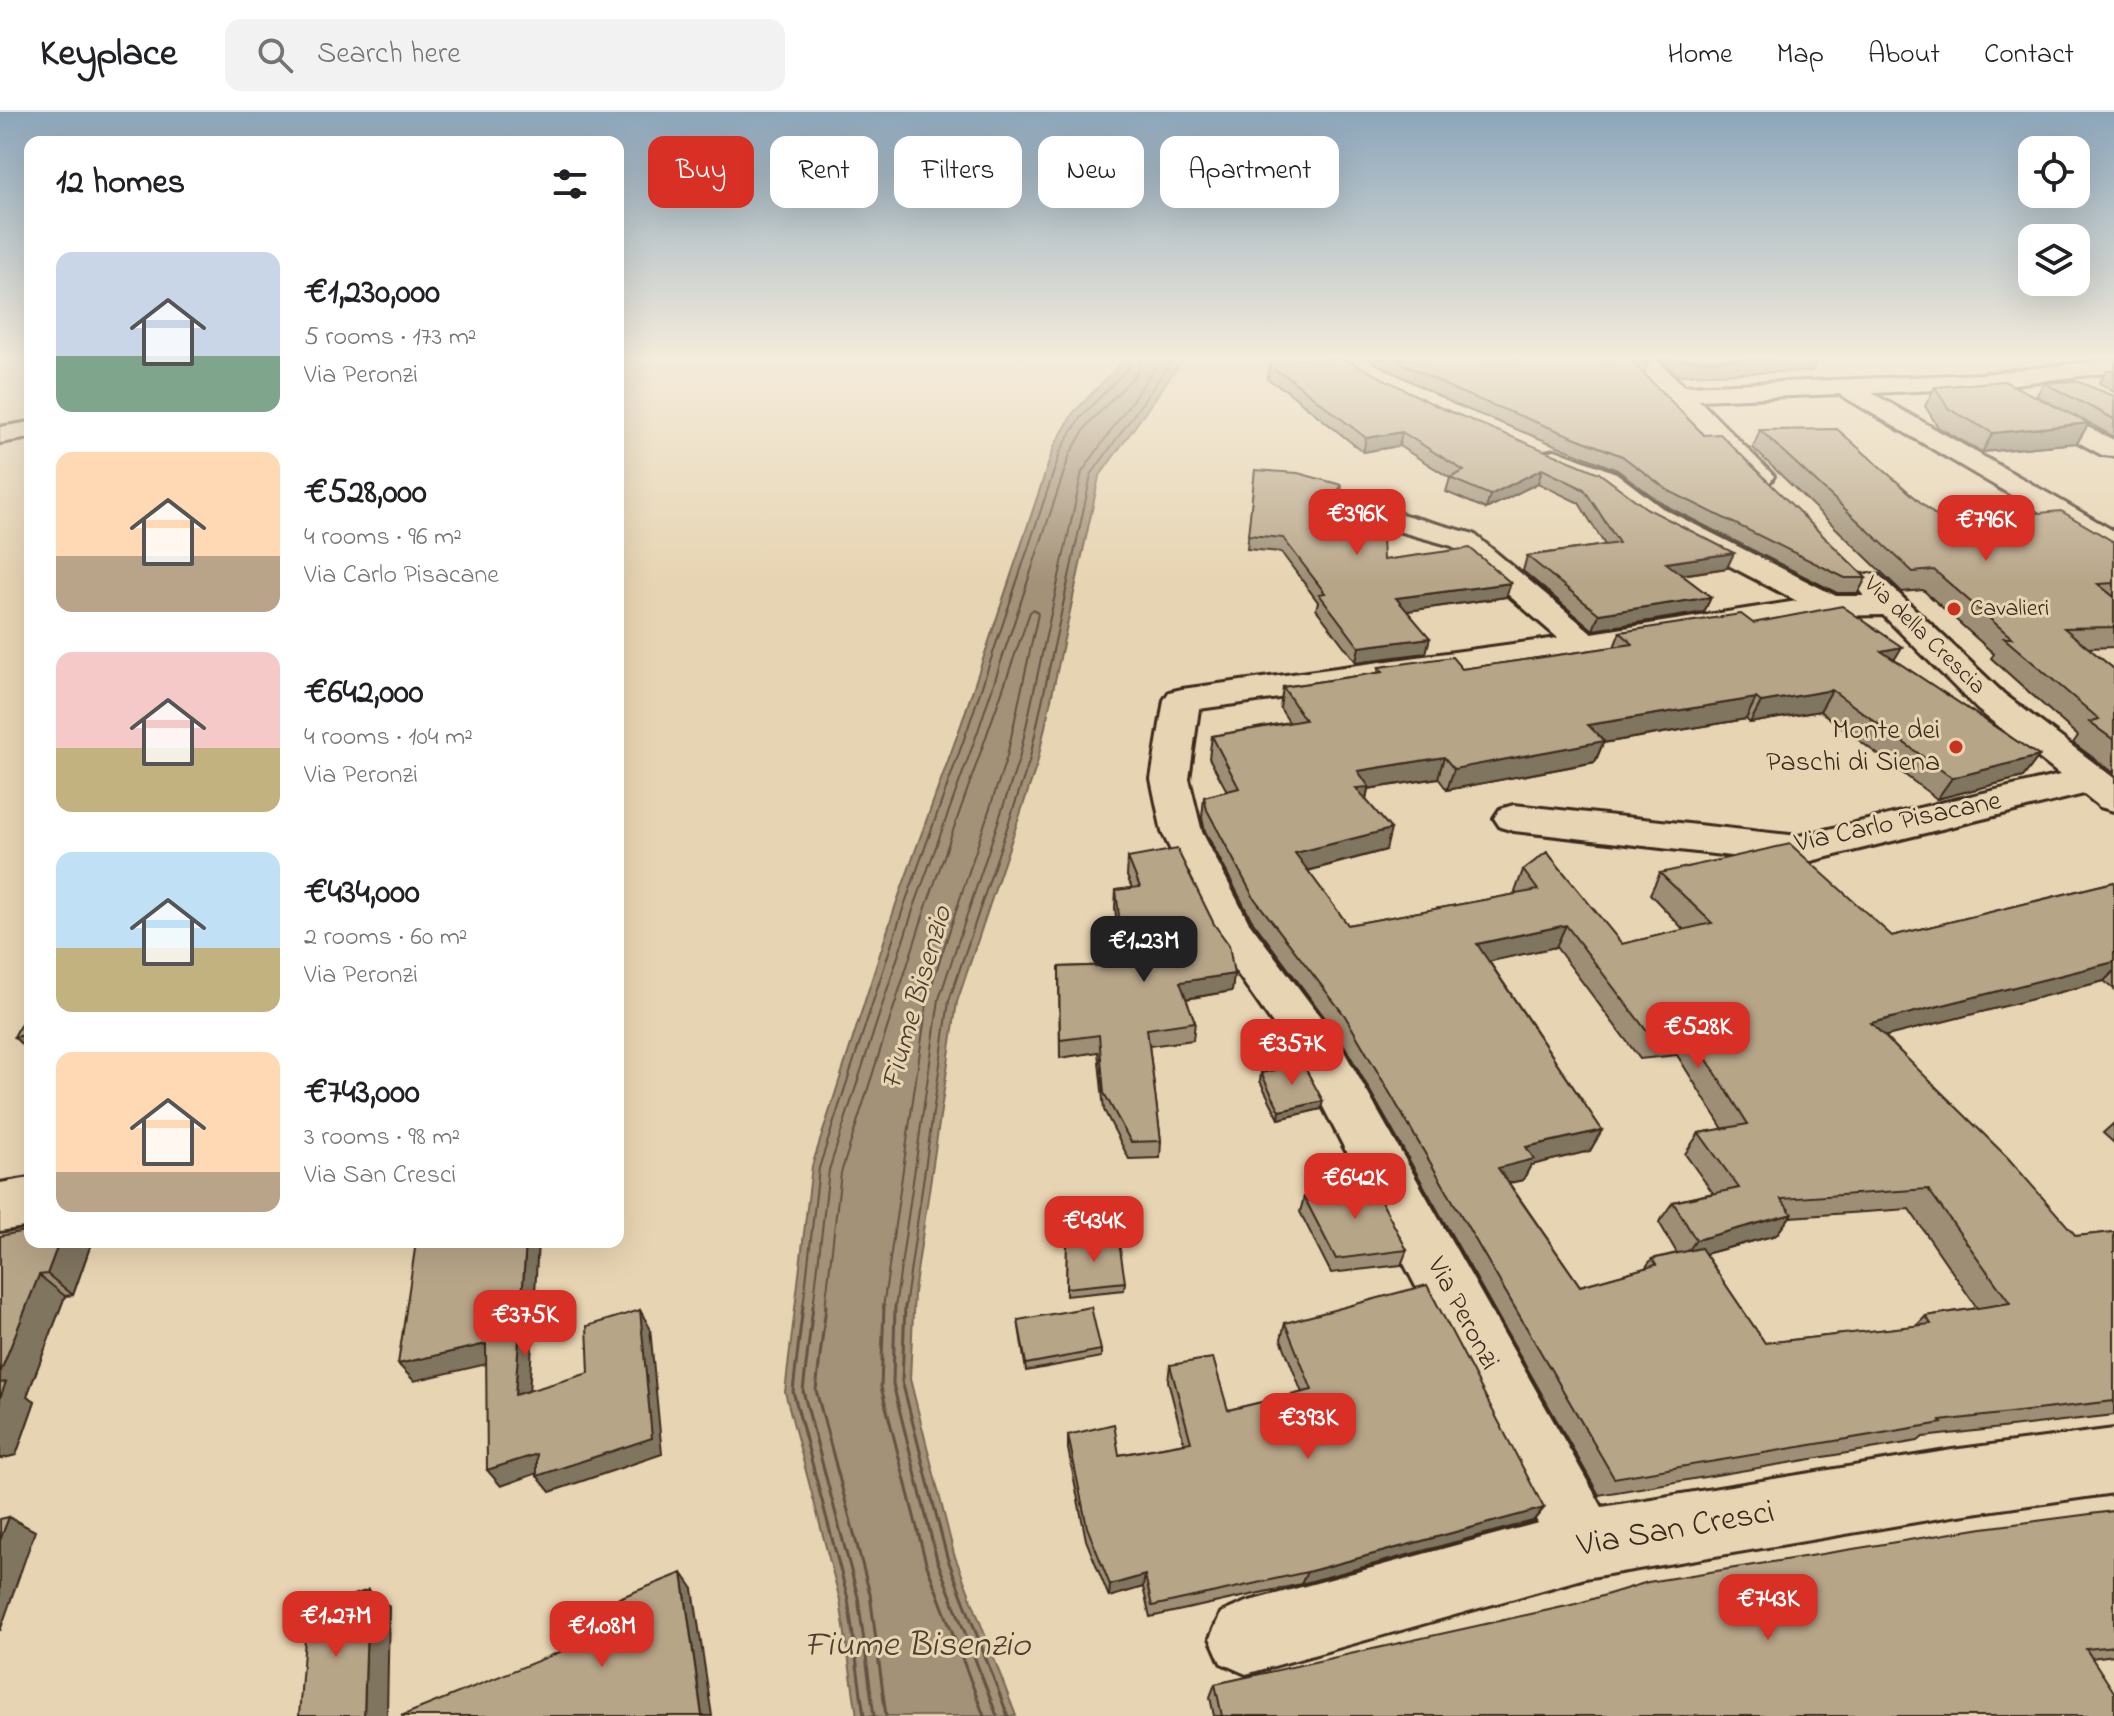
<!DOCTYPE html>
<meta charset="utf-8">
<style>
body{margin:0;font-family:"Indie Flower",sans-serif;background:#f2f2f2;color:#202124;height:100vh;display:flex;flex-direction:column;font-size:30px;white-space:nowrap}
*{box-sizing:border-box;margin:0}
p{font-size:26px;color:#757577}
.icon{flex:none;width:44px;height:44px;fill:none;stroke:currentColor;stroke-width:2;stroke-linecap:round;stroke-linejoin:round}
.map{position:relative;flex:1;overflow:hidden}
.sheet{position:absolute;left:24px;top:24px;width:600px;height:1112px;display:flex;flex-direction:column;background:#fff;border-radius:16px;box-shadow:0 8px 32px #0002}
.sheet>*{flex:none}
.banner{position:absolute;left:648px;top:24px;width:760px;height:72px;display:flex;gap:16px}
.tools{position:absolute;left:2018px;top:24px;display:grid;gap:16px}
.tools a{display:grid;place-items:center;width:72px;height:72px;border-radius:16px;background:#fff;box-shadow:0 8px 32px #0002;font-size:40px}
.price{position:absolute;translate:-50% -68px;padding:0 18px;border-radius:16px;background:#d93025;color:#fff;font-size:26px;line-height:52px;filter:drop-shadow(0 2px 4px #0008)}
.price::after{content:'';position:absolute;left:50%;top:48px;width:24px;height:18px;margin-left:-12px;background:inherit;clip-path:polygon(0 0,100% 0,50% 100%)}
.price.current{background:#222;color:#fff}
ul{padding:0;list-style:none}
li{display:flex;align-items:center;gap:24px;height:200px;padding:0 32px}
li span{display:grid;place-items:center;flex:none;width:224px;height:160px;border-radius:16px;color:#555}
li>.icon{margin-inline-start:auto}
span .icon{width:96px;height:96px;fill:#fffc;stroke-width:1}
li b{font-size:34px}
h2{display:flex;justify-content:space-between;align-items:center;height:96px;padding:0 32px;font-size:34px}
.pill{padding:0 28px;border-radius:16px;background:#fff;box-shadow:0 8px 32px #0002;font-size:28px;line-height:72px}
.pill.current{background:#d93025;color:#fff}
header{display:flex;align-items:center;gap:48px;box-sizing:border-box;height:112px;padding:0 40px;background:#fff;border-bottom:2px solid #e0e0e0}
header strong{font-size:38px}
nav{display:flex;gap:44px;margin-inline-start:auto;font-size:28px}
.search{width:560px;height:72px;background:#f2f2f2;display:flex;align-items:center;gap:20px;box-sizing:border-box;padding:0 28px;border-radius:16px;color:#757577;font-size:30px}
.map>svg:first-child{display:block}
.water{fill:#a39178;stroke:#796854;stroke-width:2}
.lines{fill:none;stroke-linecap:round;stroke-linejoin:round}
.shore-far1{stroke:#655342;stroke-width:2}
.shore{stroke:#655342;stroke-width:3}
.minor-casing{stroke:#3b2a1e;stroke-width:6}
.minor{fill:#e7d4b2;fill-rule:evenodd}
.wall{fill:#9d8e75;stroke:#3b2a1e;stroke-width:2;fill-rule:evenodd}
.shaded-wall{fill:#80745f;stroke:#3b2a1e;stroke-width:2}
.building{fill:#b7a588;stroke:#3b2a1e;stroke-width:2;fill-rule:evenodd}
.poi-dot{fill:#c8321e;stroke:#e7d4b2;stroke-width:3}
.labels{text-anchor:middle;dominant-baseline:central;stroke-width:6;stroke-linejoin:round;paint-order:stroke}
.far-poi-label{font-size:24px;fill:#3b2a1e;stroke:#e7d4b2;text-anchor:start}
.far-street-label{font-size:24px;fill:#3b2a1e;stroke:#e7d4b2}
.poi-label{font-size:28px;fill:#3b2a1e;stroke:#e7d4b2;text-anchor:end}
.street-label{font-size:28px;fill:#3b2a1e;stroke:#e7d4b2}
.water-label{font-size:30px;font-style:italic;fill:#503f30;stroke:#e7d4b2}
.near-street-label{font-size:34px;fill:#3b2a1e;stroke:#e7d4b2}
.near-water-label{font-size:36px;font-style:italic;fill:#503f30;stroke:#e7d4b2}
</style>
<header>
<strong>Keyplace</strong>
<div class="search"><svg class="icon" aria-label="search" viewBox="0 0 24 24"><circle cx="10" cy="10" r="6"/><path d="M15 15l6 6"/></svg>Search here</div>
<nav><a>Home</a><a>Map</a><a>About</a><a>Contact</a></nav>
</header>
<div class="map">
<svg width="2114" height="1604" viewBox="0 0 2114 1604">
<rect width="100%" height="100%" fill="#e7d4b2"/>
<filter id="ink" filterUnits="userSpaceOnUse"><feTurbulence type="fractalNoise" baseFrequency=".0125" numOctaves="2"/><feDisplacementMap in="SourceGraphic" scale="16" xChannelSelector="R" yChannelSelector="G"/><feConvolveMatrix kernelMatrix="1 2 1 2 8 2 1 2 1" color-interpolation-filters="sRGB"/></filter>
<g filter="url(#ink)">
<path class="water" d="M 1125,247 L 1183,247 L 1099,365 L 1037,652 L 957,890 L 914,1180 L 910,1267 L 954,1442 L 1016,1604 L 857,1604 L 840,1488 L 785,1280 L 812,1054 L 896,792 L 961,613 L 1054,335 L 1073,301 Z"/>
<g class="lines">
<path class="shore-far1" d="M 803,1196 L 819,1056 L 904,794 L 968,616 L 1061,338 L 1080,306 L 1128,256 L 1130,247
M 813,1196 L 829,1058 L 913,798 L 978,619 L 1070,342 L 1088,312 L 1137,261 L 1140,247
M 825,1196 L 841,1061 L 924,801 L 1030,500 L 1034,497 L 1038,502 L 1007,644 L 928,884 L 883,1196
M 895,1196 L 939,887 L 1019,647 L 1082,360 L 1161,247
M 905,1196 L 949,889 L 1029,650 L 1091,363 L 1173,247"/>
<path class="shore" d="M 803,1194 L 793,1279 L 848,1487 L 864,1604
M 813,1194 L 803,1279 L 858,1485 L 874,1604
M 826,1194 L 816,1278 L 870,1482 L 886,1604
M 884,1194 L 881,1275 L 926,1451 L 984,1604
M 895,1194 L 893,1272 L 937,1448 L 997,1604
M 905,1194 L 902,1269 L 947,1445 L 1008,1604"/>
<g class="minor-casing">
<path id="minor" d="M 1631,247 L 1656,247 L 1684,274 L 1982,262 L 2114,247 L 2114,260 L 1982,276 L 1872,281 L 2114,419 L 2114,440 L 2103,437 L 1839,282 L 1699,288 L 1774,364 L 1770,370 L 1760,372 L 1750,370 Z
M 2030,287 L 2114,328 L 2114,344 L 2102,343 L 2021,299 L 2018,294 L 2021,289 Z
M 30,310 L 30,326 L 0,331 L 0,315 Z
M 1555,338 L 1616,361 L 1662,396 L 1836,484 L 1864,484 L 1853,471 L 1858,464 L 1869,462 L 1880,464 L 2004,582 L 2114,666 L 2114,699 L 2100,695 L 2084,682 L 1799,752 L 1514,719 L 1500,715 L 1494,706 L 1500,697 L 1514,693 L 1799,724 L 2060,663 L 1978,598 L 1883,503 L 1830,504 L 1469,560 L 1199,597 L 1189,667 L 1202,720 L 1248,809 L 1337,927 L 1602,1395 L 1952,1338 L 2114,1317 L 2114,1381 L 1952,1404 L 1585,1466 L 1246,1562 L 1221,1551 L 1210,1526 L 1221,1501 L 1246,1490 L 1538,1411 L 1302,954 L 1214,828 L 1162,720 L 1151,667 L 1164,588 L 1169,580 L 1182,577 L 1558,526 L 1452,434 L 1340,403 L 1336,397 L 1340,391 L 1350,388 L 1474,422 L 1592,521 L 1797,489 L 1642,408 L 1596,373 L 1545,352 L 1542,346 L 1545,340 Z
M 30,1066 L 30,1114 L 0,1119 L 0,1071 Z"/>
</g>
<use href="#minor" class="minor"/>
</g>
<path class="wall" d="M 1345,247 L 1727,456 L 1682,463 L 1711,485 L 1704,500 L 1593,518 L 1523,459 L 1527,444 L 1605,433 L 1579,391 L 1538,371 L 1486,397 L 1446,380 L 1450,366 L 1399,334 L 1363,340 L 1286,278 L 1267,267 L 1269,255 Z
M 1368,247 L 1644,247 L 1648,251 L 1644,262 L 1704,323 L 1866,466 L 1858,481 L 1837,481 L 1664,393 L 1617,358 L 1454,292 Z
M 1659,247 L 1817,247 L 1812,259 L 1677,263 Z
M 2114,258 L 2114,280 L 2099,271 L 2107,259 Z
M 2044,271 L 2114,284 L 2114,325 L 2089,311 L 2077,331 L 1982,340 L 1938,315 L 1925,294 L 1935,275 L 2082,308 L 2036,284 Z
M 1760,318 L 1943,410 L 2114,430 L 2114,535 L 2088,536 L 2114,557 L 2114,661 L 2073,631 L 2078,624 L 1991,546 L 1994,542 L 1923,478 L 1902,480 L 1753,336 Z
M 1255,358 L 1340,387 L 1339,388 L 1383,448 L 1506,485 L 1407,499 L 1426,541 L 1356,550 L 1316,497 L 1318,490 L 1281,440 L 1247,437 Z
M 1753,511 L 1894,548 L 2039,644 L 2023,665 L 1937,687 L 1820,599 L 1750,611 L 1746,607 L 1603,631 L 1595,650 L 1447,678 L 1438,666 L 1368,677 L 1366,687 L 1386,738 L 1308,759 L 1348,813 L 1517,782 L 1515,780 L 1523,758 L 1622,832 L 1684,818 L 1650,782 L 1660,761 L 1892,824 L 2114,770 L 2114,877 L 2104,869 L 1885,924 L 2076,1124 L 2114,1120 L 2114,1303 L 1923,1325 L 1918,1329 L 1599,1383 L 1340,926 L 1251,807 L 1205,719 L 1202,706 L 1204,685 L 1227,679 L 1209,646 L 1212,624 L 1289,610 L 1280,596 L 1283,575 L 1378,561 L 1379,555 L 1462,557 L 1614,535 L 1620,520 ZM 1556,835 L 1640,947 L 1677,943 L 1723,1017 L 1699,1021 L 1685,1042 L 1713,1081 L 1673,1090 L 1659,1110 L 1677,1141 L 1652,1147 L 1645,1156 L 1580,1174 L 1509,1071 L 1523,1068 L 1531,1053 L 1590,1039 L 1602,1018 L 1489,849 ZM 1909,1097 L 1977,1196 L 1926,1204 L 1916,1214 L 1765,1231 L 1705,1142 L 1776,1123 L 1790,1105 Z
M 1128,746 L 1234,862 L 1232,879 L 1186,887 L 1195,910 L 1193,928 L 1149,934 L 1161,1029 L 1160,1046 L 1129,1047 L 1104,998 L 1098,940 L 1060,946 L 1059,855 L 1114,853 L 1114,830 L 1119,830 L 1115,796 L 1116,778 L 1132,776 L 1127,764 Z
M 1261,961 L 1321,997 L 1279,1007 L 1260,969 Z
M 2114,1011 L 2114,1031 L 2103,1021 Z
M 1304,1085 L 1407,1138 L 1401,1153 L 1331,1161 L 1300,1100 Z
M 0,1124 L 30,1130 L 88,1130 L 91,1132 L 73,1183 L 65,1184 L 27,1284 L 35,1289 L 16,1343 L 0,1347 Z
M 1067,1131 L 1125,1170 L 1124,1178 L 1066,1184 Z
M 1018,1208 L 1101,1238 L 1101,1245 L 1026,1259 Z
M 1285,1211 L 1544,1396 L 1533,1409 L 1301,1472 L 1150,1505 L 1143,1475 L 1109,1485 L 1086,1428 L 1068,1337 L 1068,1323 L 1119,1343 L 1184,1331 L 1168,1269 L 1170,1253 L 1228,1298 L 1302,1281 L 1281,1227 Z
M 2114,1399 L 2114,1543 L 2091,1546 L 2114,1604 L 1214,1604 L 1210,1585 L 1215,1572 Z"/>
<path class="shaded-wall" d="M 2089,311 L 2077,331 L 1982,340 L 1993,321 Z
M 1402,320 L 1399,334 L 1363,340 L 1366,326 Z
M 1542,357 L 1538,371 L 1486,397 L 1490,383 Z
M 1342,373 L 1340,387 L 1334,395 L 1336,381 Z
M 1734,441 L 1727,456 L 1660,466 L 1666,451 Z
M 1511,471 L 1506,485 L 1393,501 L 1396,486 Z
M 1711,485 L 1704,500 L 1593,518 L 1599,502 Z
M 1430,526 L 1426,541 L 1356,550 L 1359,535 Z
M 1902,535 L 1890,555 L 1881,539 Z
M 1832,578 L 1820,599 L 1750,611 L 1761,590 Z
M 1756,586 L 1746,607 L 1603,631 L 1595,650 L 1447,678 L 1454,657 L 1588,613 Z
M 2039,644 L 2023,665 L 1937,687 L 1952,666 Z
M 1444,645 L 1438,666 L 1368,677 L 1364,696 L 1351,698 L 1358,659 Z
M 1391,717 L 1386,738 L 1291,763 L 1295,741 Z
M 1566,813 L 1556,835 L 1469,854 L 1477,832 Z
M 2114,850 L 2114,859 L 2104,869 L 1855,932 L 1871,911 Z
M 1234,862 L 1232,879 L 1178,888 L 1180,870 Z
M 30,922 L 30,941 L 14,925 Z
M 1323,989 L 1321,997 L 1279,1007 L 1280,999 Z
M 1602,1018 L 1590,1039 L 1531,1053 L 1523,1068 L 1488,1076 L 1498,1056 L 1526,1035 Z
M 1792,1102 L 1776,1123 L 1682,1148 L 1696,1128 Z
M 59,1130 L 88,1130 L 91,1132 L 73,1183 L 47,1162 Z
M 526,1130 L 538,1130 L 528,1300 L 515,1283 Z
M 39,1163 L 65,1184 L 27,1284 L 35,1289 L 16,1343 L 0,1347 L 0,1261 Z
M 640,1198 L 650,1216 L 662,1342 L 550,1380 L 537,1364 Z
M 486,1232 L 500,1249 L 414,1269 L 398,1252 Z
M 537,1342 L 549,1357 L 501,1374 L 487,1358 Z
M 1544,1396 L 1533,1409 L 1301,1472 L 1307,1460 Z
M 9,1405 L 35,1419 L 0,1519 L 0,1428 Z
M 682,1461 L 693,1477 L 712,1604 L 702,1604 Z
M 1145,1463 L 1143,1475 L 1109,1485 L 1110,1473 Z
M 368,1478 L 389,1494 L 387,1604 L 364,1604 Z"/>
<path class="building" d="M 1273,247 L 1345,247 L 1437,294 L 1599,361 L 1646,396 L 1734,441 L 1666,451 L 1711,485 L 1599,502 L 1527,444 L 1619,431 L 1584,377 L 1542,357 L 1490,383 L 1450,366 L 1464,359 L 1402,320 L 1366,326 L 1288,265 L 1269,255 Z
M 1395,247 L 1644,247 L 1648,251 L 1633,251 L 1704,323 L 1720,322 L 1866,466 L 1845,466 L 1669,379 L 1622,344 L 1457,279 Z
M 1679,247 L 1784,247 L 1682,250 Z
M 2004,269 L 2089,311 L 1993,321 L 1948,296 L 1935,275 Z
M 2076,269 L 2114,284 L 2114,307 L 2044,271 Z
M 1837,317 L 1943,410 L 2061,399 L 2114,430 L 2114,471 L 2098,472 L 2114,485 L 2114,515 L 2064,516 L 2114,557 L 2114,628 L 2089,610 L 2099,607 L 2004,526 L 2012,526 L 1934,458 L 1913,460 L 1760,318 Z
M 1255,358 L 1298,361 L 1342,373 L 1336,381 L 1340,391 L 1381,403 L 1383,448 L 1470,436 L 1511,471 L 1396,486 L 1430,526 L 1359,535 L 1319,482 L 1325,481 L 1283,426 L 1248,423 Z
M 1842,494 L 1902,535 L 1881,539 L 2039,644 L 1952,666 L 1832,578 L 1761,590 L 1756,586 L 1588,613 L 1604,629 L 1454,657 L 1444,645 L 1358,659 L 1369,675 L 1356,676 L 1391,717 L 1295,741 L 1348,813 L 1538,778 L 1523,758 L 1547,740 L 1622,832 L 1712,811 L 1660,761 L 1790,732 L 1892,824 L 2114,770 L 2114,850 L 1871,911 L 2008,1046 L 2076,1124 L 2114,1120 L 2114,1289 L 1940,1309 L 1942,1311 L 1614,1366 L 1345,904 L 1254,786 L 1207,698 L 1204,685 L 1239,676 L 1212,624 L 1305,608 L 1283,575 L 1383,560 L 1379,555 L 1452,545 L 1462,557 L 1633,532 L 1620,520 L 1741,502 L 1753,511 ZM 1566,813 L 1652,926 L 1690,921 L 1748,1012 L 1699,1021 L 1739,1076 L 1673,1090 L 1696,1128 L 1792,1102 L 1781,1087 L 1928,1077 L 2010,1191 L 1926,1204 L 1931,1212 L 1765,1231 L 1701,1136 L 1652,1147 L 1656,1153 L 1580,1174 L 1498,1056 L 1534,1047 L 1526,1035 L 1602,1018 L 1477,832 Z
M 1177,737 L 1214,812 L 1229,833 L 1234,862 L 1180,870 L 1195,910 L 1147,917 L 1161,1029 L 1131,1030 L 1104,981 L 1099,923 L 1060,928 L 1059,855 L 1118,853 L 1114,830 L 1122,830 L 1116,778 L 1140,775 L 1128,746 Z
M 30,894 L 30,922 L 14,925 Z
M 1303,952 L 1323,989 L 1280,999 L 1261,961 Z
M 1369,1066 L 1407,1138 L 1336,1147 L 1304,1085 Z
M 30,1118 L 30,1130 L 59,1130 L 47,1162 L 39,1163 L 0,1261 L 0,1124 Z
M 416,1130 L 526,1130 L 515,1283 L 589,1261 L 587,1214 L 640,1198 L 652,1326 L 537,1364 L 537,1342 L 487,1358 L 486,1232 L 398,1252 Z
M 1119,1130 L 1125,1170 L 1066,1176 L 1067,1131 Z
M 1427,1173 L 1544,1396 L 1307,1460 L 1152,1494 L 1145,1463 L 1110,1473 L 1087,1415 L 1068,1323 L 1114,1312 L 1119,1343 L 1191,1330 L 1170,1253 L 1213,1246 L 1228,1298 L 1312,1278 L 1285,1211 Z
M 1091,1195 L 1101,1238 L 1026,1252 L 1018,1208 Z
M 6,1270 L 0,1286 L 0,1271 Z
M 2114,1399 L 2114,1534 L 2086,1537 L 2114,1580 L 2114,1604 L 1222,1604 L 1215,1572 L 1576,1492 L 1648,1470 L 1983,1416 Z
M 9,1405 L 0,1428 L 0,1407 Z
M 682,1461 L 702,1604 L 401,1604 L 607,1521 L 604,1492 Z
M 368,1478 L 364,1604 L 299,1604 L 307,1500 Z"/>
</g>
<linearGradient id="sky" x2="0" y2="1"><stop stop-color="#8ca6bb"/><stop offset="0.52" stop-color="#f4ecdc"/><stop offset="1" stop-color="#f4ecdc" stop-opacity="0"/></linearGradient>
<rect width="2114" height="472" fill="url(#sky)"/>
<g class="poi-dot">
<circle cx="1954" cy="497" r="8"/>
<circle cx="1956" cy="635" r="8"/>
</g>
<g class="labels">
<g class="far-poi-label">
<text x="1970" y="497">Cavalieri</text>
</g>
<g class="far-street-label">
<text transform="translate(1924 524) rotate(44)">Via della Crescia</text>
</g>
<g class="poi-label">
<text x="1940" y="619">Monte dei<tspan x="1940" dy="32">Paschi di Siena</tspan></text>
</g>
<g class="street-label">
<text transform="translate(1898 711) rotate(-12)">Via Carlo Pisacane</text>
<text transform="translate(1462 1202) rotate(62)">Via Peronzi</text>
</g>
<g class="water-label">
<text transform="translate(918 886) rotate(-74)">Fiume Bisenzio</text>
</g>
<g class="near-street-label">
<text transform="translate(1676 1418) rotate(-10)">Via San Cresci</text>
</g>
<g class="near-water-label">
<text x="917" y="1534">Fiume Bisenzio</text>
</g>
</g>
</svg>
<div class="tools">
<a><svg class="icon" aria-label="locate" viewBox="0 0 24 24"><circle cx="12" cy="12" r="6"/><path d="M12 2v4M12 18v4M2 12h4M18 12h4"/></svg></a>
<a><svg class="icon" aria-label="layers" viewBox="0 0 24 24"><path d="M12 4l9 5-9 5-9-5zM3 14l9 5 9-5"/></svg></a>
</div>
<b class="price" style="left:1357px;top:445px">€396K</b>
<b class="price" style="left:1986px;top:451px">€796K</b>
<b class="price current" style="left:1144px;top:872px">€1.23M</b>
<b class="price" style="left:1698px;top:958px">€528K</b>
<b class="price" style="left:1292px;top:975px">€357K</b>
<b class="price" style="left:1355px;top:1109px">€642K</b>
<b class="price" style="left:1094px;top:1152px">€434K</b>
<b class="price" style="left:525px;top:1246px">€375K</b>
<b class="price" style="left:1308px;top:1349px">€393K</b>
<b class="price" style="left:1768px;top:1530px">€743K</b>
<b class="price" style="left:336px;top:1547px">€1.27M</b>
<b class="price" style="left:602px;top:1557px">€1.08M</b>
<div class="banner">
<a class="pill current">Buy</a>
<a class="pill">Rent</a>
<a class="pill">Filters</a>
<a class="pill">New</a>
<a class="pill">Apartment</a>
</div>
<section class="sheet">
<h2>12 homes<svg class="icon" aria-label="filters" viewBox="0 0 24 24"><path d="M4 7h16M4 17h16"/><circle cx="9" cy="7" r="2"/><circle cx="15" cy="17" r="2"/></svg></h2>
<ul>
<li><span style="background:linear-gradient(#c9d6e8 65%,#7fa58c 0)"><svg class="icon" aria-label="home" viewBox="0 0 24 24"><path d="M3 11l9-7 9 7M6 9v11h12V9"/></svg></span><div><b>€1,230,000</b><p>5 rooms · 173 m²</p><p>Via Peronzi</p></div></li>
<li><span style="background:linear-gradient(#ffd9b3 65%,#b9a48a 0)"><svg class="icon" aria-label="home" viewBox="0 0 24 24"><path d="M3 11l9-7 9 7M6 9v11h12V9"/></svg></span><div><b>€528,000</b><p>4 rooms · 96 m²</p><p>Via Carlo Pisacane</p></div></li>
<li><span style="background:linear-gradient(#f6c9c9 60%,#c2b280 0)"><svg class="icon" aria-label="home" viewBox="0 0 24 24"><path d="M3 11l9-7 9 7M6 9v11h12V9"/></svg></span><div><b>€642,000</b><p>4 rooms · 104 m²</p><p>Via Peronzi</p></div></li>
<li><span style="background:linear-gradient(#bfe0f5 60%,#c2b280 0)"><svg class="icon" aria-label="home" viewBox="0 0 24 24"><path d="M3 11l9-7 9 7M6 9v11h12V9"/></svg></span><div><b>€434,000</b><p>2 rooms · 60 m²</p><p>Via Peronzi</p></div></li>
<li><span style="background:linear-gradient(#ffd9b3 75%,#b9a48a 0)"><svg class="icon" aria-label="home" viewBox="0 0 24 24"><path d="M3 11l9-7 9 7M6 9v11h12V9"/></svg></span><div><b>€743,000</b><p>3 rooms · 98 m²</p><p>Via San Cresci</p></div></li>
</ul>
</section>
</div>
